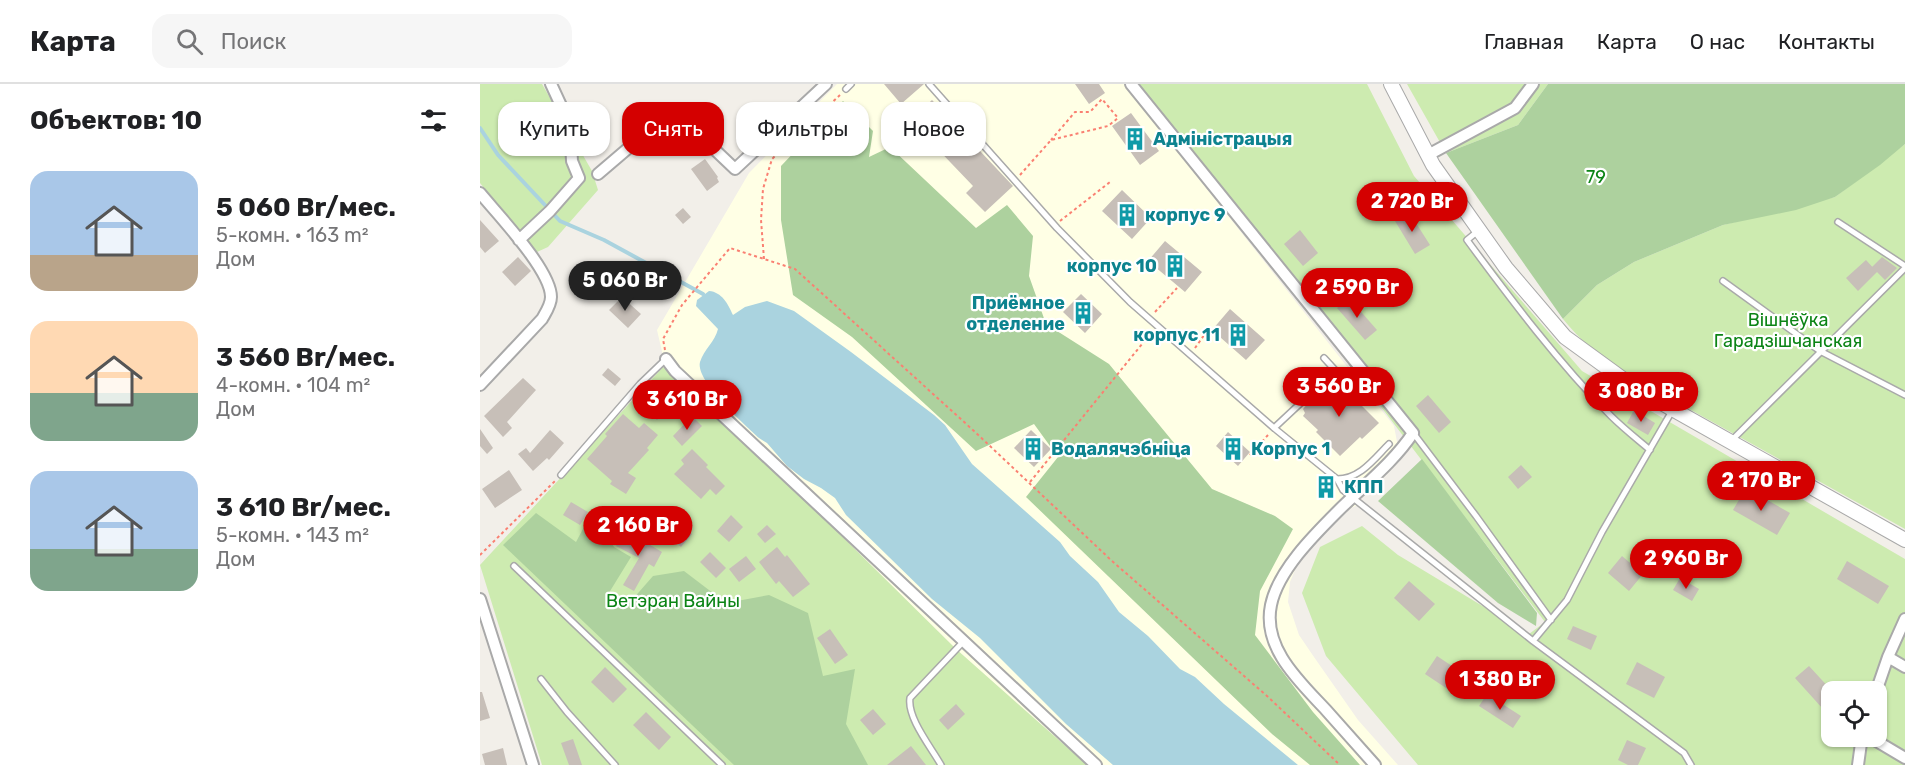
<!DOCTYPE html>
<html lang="ru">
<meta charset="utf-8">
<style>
body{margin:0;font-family:Rubik,sans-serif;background:#f6f6f6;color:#202124;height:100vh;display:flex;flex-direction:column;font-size:22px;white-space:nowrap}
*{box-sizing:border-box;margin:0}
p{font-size:20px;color:#757577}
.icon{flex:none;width:33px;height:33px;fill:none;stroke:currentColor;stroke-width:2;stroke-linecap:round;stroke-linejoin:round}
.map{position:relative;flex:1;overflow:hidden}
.details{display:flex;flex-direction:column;background:#fff;width:480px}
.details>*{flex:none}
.guide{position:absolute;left:18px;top:18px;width:570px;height:54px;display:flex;gap:12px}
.tools{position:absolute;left:1341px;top:597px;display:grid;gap:12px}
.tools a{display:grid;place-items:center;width:66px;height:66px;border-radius:12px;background:#fff;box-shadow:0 2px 4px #0004;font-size:30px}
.price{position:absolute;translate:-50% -51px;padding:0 14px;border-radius:21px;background:#d40000;color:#fff;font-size:20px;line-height:39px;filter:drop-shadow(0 2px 3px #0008)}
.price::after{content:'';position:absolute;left:50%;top:36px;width:18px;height:14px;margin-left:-9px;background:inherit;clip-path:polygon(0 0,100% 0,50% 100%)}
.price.current{background:#222;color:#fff}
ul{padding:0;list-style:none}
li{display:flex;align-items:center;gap:18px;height:150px;padding:0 30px}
li span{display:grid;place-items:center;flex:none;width:168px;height:120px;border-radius:18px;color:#555}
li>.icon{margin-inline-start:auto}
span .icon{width:72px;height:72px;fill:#fffc;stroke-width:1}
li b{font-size:26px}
h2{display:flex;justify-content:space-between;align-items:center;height:72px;padding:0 30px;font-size:26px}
.pill{padding:0 21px;border-radius:18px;background:#fff;box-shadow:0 2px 4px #0004;font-size:21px;line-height:54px}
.pill.current{background:#d40000;color:#fff}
header{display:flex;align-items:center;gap:36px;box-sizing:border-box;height:84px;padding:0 30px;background:#fff;border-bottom:2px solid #e0e0e0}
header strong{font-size:28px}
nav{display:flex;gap:33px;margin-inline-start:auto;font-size:21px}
.search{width:420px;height:54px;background:#f6f6f6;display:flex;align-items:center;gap:15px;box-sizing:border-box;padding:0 21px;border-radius:18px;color:#757577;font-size:22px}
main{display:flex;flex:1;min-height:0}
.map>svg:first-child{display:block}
.education{fill:#ffffe5}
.grass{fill:#cdebb0;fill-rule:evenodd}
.forest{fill:#add19e}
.water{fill:#aad3df}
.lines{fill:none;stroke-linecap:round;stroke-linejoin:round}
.stream{stroke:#aad3df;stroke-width:4}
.building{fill:#c7bfb8}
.service-casing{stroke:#a9a9a9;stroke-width:8}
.minor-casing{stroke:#a9a9a9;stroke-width:14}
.tertiary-casing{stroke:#a9a9a9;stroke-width:16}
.path{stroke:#fa8072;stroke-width:2;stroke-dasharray:3 3;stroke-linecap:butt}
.service{stroke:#fff;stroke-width:5}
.minor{stroke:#fff;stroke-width:10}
.tertiary{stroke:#fff;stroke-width:14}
.labels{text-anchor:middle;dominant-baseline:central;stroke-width:4.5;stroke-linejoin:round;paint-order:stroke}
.culture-label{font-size:18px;font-weight:bold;fill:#0d838f;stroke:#fff;text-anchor:start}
.park-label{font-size:18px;fill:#0c8416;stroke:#fff}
</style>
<header>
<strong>Карта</strong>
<div class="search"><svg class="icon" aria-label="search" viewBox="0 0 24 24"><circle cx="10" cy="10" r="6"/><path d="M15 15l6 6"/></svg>Поиск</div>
<nav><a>Главная</a><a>Карта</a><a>О нас</a><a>Контакты</a></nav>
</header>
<main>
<section class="details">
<h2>Объектов: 10<svg class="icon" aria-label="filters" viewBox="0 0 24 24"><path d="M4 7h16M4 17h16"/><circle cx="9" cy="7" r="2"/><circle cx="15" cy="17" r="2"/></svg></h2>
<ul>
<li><span style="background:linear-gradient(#a9c7e8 70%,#b9a48a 0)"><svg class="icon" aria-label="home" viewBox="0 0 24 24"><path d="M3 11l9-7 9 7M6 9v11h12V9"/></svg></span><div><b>5 060 Br/мес.</b><p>5-комн. · 163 m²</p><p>Дом</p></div></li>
<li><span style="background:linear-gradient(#ffd9b3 60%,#7fa58c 0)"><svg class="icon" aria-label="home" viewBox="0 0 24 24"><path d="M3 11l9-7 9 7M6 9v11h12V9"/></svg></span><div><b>3 560 Br/мес.</b><p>4-комн. · 104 m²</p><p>Дом</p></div></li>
<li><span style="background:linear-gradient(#a9c7e8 65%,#7fa58c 0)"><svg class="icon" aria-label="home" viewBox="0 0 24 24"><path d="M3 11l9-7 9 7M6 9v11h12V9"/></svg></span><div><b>3 610 Br/мес.</b><p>5-комн. · 143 m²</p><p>Дом</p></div></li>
</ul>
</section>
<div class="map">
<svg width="1425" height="681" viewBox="0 0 1425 681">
<rect width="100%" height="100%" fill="#f2efe9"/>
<path class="education" d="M 357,0 L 644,0 L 914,342 L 918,363 L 879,403 L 882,419 L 867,426 L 821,472 L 810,498 L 808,518 L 819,551 L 834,573 L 878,636 L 918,681 L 607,681 L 476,565 L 314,405 L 183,283 L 184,276 L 177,246 L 269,89 Z"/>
<path class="grass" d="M 0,0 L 62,0 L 112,87 L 118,106 L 68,163 L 57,168 L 0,99 Z
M 655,0 L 887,0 L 934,92 L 1102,287 L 1425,475 L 1425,681 L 938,681 L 846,572 L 822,509 L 840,463 L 882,442 L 918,471 L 1049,550 L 1065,538 ZM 1352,608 L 1396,608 L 1396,652 L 1352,652 Z
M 927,0 L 1068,0 L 1038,41 L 966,69 Z
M 1425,60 L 1425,445 L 1139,286 C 1118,271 1099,255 1083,235 L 1117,201 L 1154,178 L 1243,141 L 1355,113 Z
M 183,283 L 314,405 L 476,565 L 607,681 L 62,681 L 0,481 Z"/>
<path class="forest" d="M 1068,0 L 1425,0 L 1425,60 L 1400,81 L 1355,113 L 1316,126 L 1243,141 L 1154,178 L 1117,201 L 1083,235 L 966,69 L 1038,41 Z
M 363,17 L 393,47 L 389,73 L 410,63 L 496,144 L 527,121 L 553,152 L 549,192 L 566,240 L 629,280 L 732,405 L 795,432 L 813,445 L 780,507 L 775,551 L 833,628 L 880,681 L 830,681 L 792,650 L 546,413 L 578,373 L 554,340 L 496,367 L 372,253 L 313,211 L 301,136 L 301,82 Z
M 942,375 L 1057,529 L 1056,542 L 1018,519 L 898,417 Z
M 112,428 L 134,463 L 151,473 L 127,512 L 145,524 L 173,492 L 204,487 L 246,519 L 289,511 L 328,529 L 343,592 L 375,585 L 366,640 L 388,681 L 254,681 L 23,461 L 56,429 L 96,458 Z"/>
<path class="water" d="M 229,207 C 242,208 248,220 253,231 L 265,223 L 287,217 L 314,227 L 371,268 L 454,331 L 465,341 L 492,380 L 580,458 L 590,472 L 618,498 L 639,528 L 668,552 L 700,585 L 715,593 L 744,620 L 818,681 L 633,681 L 586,640 L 500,554 L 452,515 L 366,431 L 355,414 L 341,404 L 324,395 L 307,382 L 287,359 L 279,354 C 265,341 215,297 220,278 C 224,265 235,258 238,245 L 216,222 L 217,216 Z"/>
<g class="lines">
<path class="stream" d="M 0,44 L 18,71 L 80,137 L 124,156 L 223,210"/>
</g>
<path class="building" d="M 404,0 L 444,0 L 421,20 Z
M 595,0 L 619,0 L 625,9 L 609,20 Z
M 452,16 L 533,102 L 505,128 L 486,109 L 493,102 L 449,56 L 441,63 L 423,44 Z
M 651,29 L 679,67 L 660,81 L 632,42 Z
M 225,75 L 238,93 L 237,94 L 239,98 L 227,107 L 211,85 Z
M 642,106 L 671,134 L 652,155 L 622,127 Z
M 203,124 L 211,133 L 203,140 L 195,131 Z
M 929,128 L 950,161 L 935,170 L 915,137 Z
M 0,136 L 19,157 L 5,169 L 0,163 Z
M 820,146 L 838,169 L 823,182 L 804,160 Z
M 685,157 L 722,188 L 705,208 L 668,177 Z
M 38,173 L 51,187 L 35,202 L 22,188 Z
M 1402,173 L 1417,184 L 1405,196 L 1392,183 Z
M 1386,176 L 1397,188 L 1378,207 L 1366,194 Z
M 601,210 L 622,230 L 605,249 L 583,228 Z
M 142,213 L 161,230 L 148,244 L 129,226 Z
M 869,214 L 897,246 L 885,256 L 857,224 Z
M 750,225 L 785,256 L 766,276 L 732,246 Z
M 128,284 L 141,295 L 135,302 L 122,291 Z
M 43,294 L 56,306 L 27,338 L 32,344 L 23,353 L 4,332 Z
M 853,298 L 863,308 L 865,305 L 899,339 L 882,355 L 880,353 L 860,372 L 836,348 L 838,346 L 823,332 L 825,329 L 823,325 L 829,318 Z
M 183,307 L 194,318 L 177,336 L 166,325 Z
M 948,311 L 971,338 L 959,349 L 936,322 Z
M 1154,326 L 1175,339 L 1168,351 L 1147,339 Z
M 143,330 L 159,344 L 164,339 L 178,351 L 167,364 L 169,366 L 148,389 L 156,394 L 146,410 L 130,400 L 132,397 L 107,375 L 127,352 L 125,350 Z
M 212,332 L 222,342 L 202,362 L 193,352 Z
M 0,345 L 13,364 L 7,370 L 0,362 Z
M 70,346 L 84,359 L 69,376 L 67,374 L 53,387 L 38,370 L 46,364 L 50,369 Z
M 551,346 L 571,365 L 554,383 L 534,364 Z
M 748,348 L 770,368 L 758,382 L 736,362 Z
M 212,365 L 228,381 L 226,383 L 245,402 L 236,411 L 230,405 L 221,415 L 194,390 L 204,380 L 201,376 Z
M 1041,381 L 1052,393 L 1038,405 L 1028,393 Z
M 29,386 L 42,406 L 15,424 L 2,405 Z
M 1266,404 L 1310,429 L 1297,451 L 1253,426 Z
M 91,418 L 108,428 L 100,441 L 83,431 Z
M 251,431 L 263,443 L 249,458 L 237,447 Z
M 287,441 L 296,450 L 285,459 L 277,450 Z
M 203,443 L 212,450 L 201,463 L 192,455 Z
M 145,446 L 182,468 L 174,483 L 169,480 L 154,507 L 143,501 L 159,474 L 136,462 Z
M 297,463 L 305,473 L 307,471 L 330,500 L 313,513 L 299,497 L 296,500 L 279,478 Z
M 230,468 L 246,484 L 236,494 L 220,478 Z
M 266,472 L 276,485 L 259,498 L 249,485 Z
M 1142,472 L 1163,490 L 1149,507 L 1128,489 Z
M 1367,477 L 1409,502 L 1398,520 L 1357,495 Z
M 1200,494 L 1219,505 L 1212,517 L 1193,506 Z
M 929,497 L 955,520 L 939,537 L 914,514 Z
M 1093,542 L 1117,552 L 1111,566 L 1087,555 Z
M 350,545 L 368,571 L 355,580 L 337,554 Z
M 957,572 L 987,592 L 975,610 L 945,590 Z
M 1157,578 L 1185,593 L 1174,614 L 1146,600 Z
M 1329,582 L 1352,607 L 1352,617 L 1343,625 L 1315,594 Z
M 125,583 L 147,605 L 133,619 L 111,598 Z
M 0,608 L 2,608 L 10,634 L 0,637 Z
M 1007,610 L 1041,632 L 1033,644 L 999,622 Z
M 476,620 L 485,630 L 468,646 L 459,636 Z
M 393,625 L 406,640 L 393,651 L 380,636 Z
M 166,628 L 191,653 L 179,666 L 153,641 Z
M 93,655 L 102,681 L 89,681 L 81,659 Z
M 1147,656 L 1166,664 L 1158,681 L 1148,681 L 1138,676 Z
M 431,662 L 446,681 L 407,681 Z
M 23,664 L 27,681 L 5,681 L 2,670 Z"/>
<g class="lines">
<g class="service-casing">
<path id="service" d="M 449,0 L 577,144 L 650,218 L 794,344 L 857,395 L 863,406 L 1053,557 L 1087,516 L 1122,448 L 1192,327
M 366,5 L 371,0
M 1358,138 L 1425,182
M 998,147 L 987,156 C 1032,217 1078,278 1131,332 C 1143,344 1157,355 1170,366
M 1243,197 L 1340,267 L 1425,311
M 844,274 L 867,299
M 794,344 L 855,287
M 934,350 L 996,432 L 1071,536
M 1251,357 L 1425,184
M 81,391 L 160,300 L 186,275
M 857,395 C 880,395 894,375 909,360
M 34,482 L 242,681
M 1053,557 L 1204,669 L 1211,681
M 61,595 L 87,628 L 135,681
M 461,681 C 451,663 427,634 430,614 L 483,558"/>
</g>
<g class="minor-casing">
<path id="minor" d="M 651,0 L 933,349 C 913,379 883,402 857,428 C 833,452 798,487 791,521 C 782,564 820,598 846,626 C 863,645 879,663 895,681
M 948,71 L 1035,24 L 1053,0
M 118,90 L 193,26 L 255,85 L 346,0
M 0,109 C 18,131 71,186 71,213 C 71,221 66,228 62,235 L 0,301
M 39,156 L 70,127 L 99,94 L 92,77 L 90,41 L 71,0
M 186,275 L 195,287 L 616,681
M 0,515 L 53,681
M 1408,573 L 1425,583
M 1396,608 L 1408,573 L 1425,535
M 1388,652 L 1425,674
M 1378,681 L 1382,652"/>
</g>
<g class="tertiary-casing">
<path id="tertiary" d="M 911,0 L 953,81 L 1026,184 L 1085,253 L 1155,304 L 1425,456"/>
</g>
<path class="path" d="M 540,91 L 571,56 L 628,42 L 638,34 L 622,15 L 610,28 L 595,28 L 571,56
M 580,137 L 630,98
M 284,175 L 281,136 L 283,105 L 292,75 L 360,11
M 675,228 L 697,204
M 715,264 L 727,247
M 185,266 L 183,255 L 202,221 L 250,164 L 315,185 L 494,347 L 632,477 L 787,612 L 860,681
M 770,371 L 788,351
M 550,398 L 671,249
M 0,471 L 75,397"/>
<use href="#service" class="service"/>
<use href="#minor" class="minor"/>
<use href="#tertiary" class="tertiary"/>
</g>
<defs>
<g id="building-bare" transform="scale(1.8)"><path d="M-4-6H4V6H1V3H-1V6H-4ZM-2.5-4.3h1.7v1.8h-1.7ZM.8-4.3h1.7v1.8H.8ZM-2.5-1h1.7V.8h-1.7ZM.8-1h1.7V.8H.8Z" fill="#0f9aa8" stroke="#fff" stroke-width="2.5" paint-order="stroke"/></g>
</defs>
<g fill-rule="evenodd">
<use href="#building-bare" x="655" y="55"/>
<use href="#building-bare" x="647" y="131"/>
<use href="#building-bare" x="695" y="182"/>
<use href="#building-bare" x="603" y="229"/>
<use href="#building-bare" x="758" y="251"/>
<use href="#building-bare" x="553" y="365"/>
<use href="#building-bare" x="753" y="365"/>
<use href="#building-bare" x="846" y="403"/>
</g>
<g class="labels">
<g class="culture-label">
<text x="673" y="55">Адміністрацыя</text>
<text x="665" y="131">корпус 9</text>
<text x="677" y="182" text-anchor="end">корпус 10</text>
<text x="585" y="219" text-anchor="end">Приёмное<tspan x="585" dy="21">отделение</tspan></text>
<text x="740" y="251" text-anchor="end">корпус 11</text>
<text x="571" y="365">Водалячэбніца</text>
<text x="771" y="365">Корпус 1</text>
<text x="864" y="403">КПП</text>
</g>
<g class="park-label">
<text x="1116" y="93">79</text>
<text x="1308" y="236">Вішнёўка<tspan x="1308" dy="21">Гарадзішчанская</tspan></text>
<text x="193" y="517">Ветэран Вайны</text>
</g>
</g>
</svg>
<div class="tools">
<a><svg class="icon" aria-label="locate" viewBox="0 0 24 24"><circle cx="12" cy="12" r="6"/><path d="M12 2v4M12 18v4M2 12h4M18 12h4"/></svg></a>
</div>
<b class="price" style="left:932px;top:149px">2 720 Br</b>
<b class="price current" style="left:145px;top:228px">5 060 Br</b>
<b class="price" style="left:877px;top:235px">2 590 Br</b>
<b class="price" style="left:859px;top:334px">3 560 Br</b>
<b class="price" style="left:1161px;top:339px">3 080 Br</b>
<b class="price" style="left:207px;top:347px">3 610 Br</b>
<b class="price" style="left:1281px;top:428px">2 170 Br</b>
<b class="price" style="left:158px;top:473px">2 160 Br</b>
<b class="price" style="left:1206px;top:506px">2 960 Br</b>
<b class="price" style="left:1020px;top:627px">1 380 Br</b>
<div class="guide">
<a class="pill">Купить</a>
<a class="pill current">Снять</a>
<a class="pill">Фильтры</a>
<a class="pill">Новое</a>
</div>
</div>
</main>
